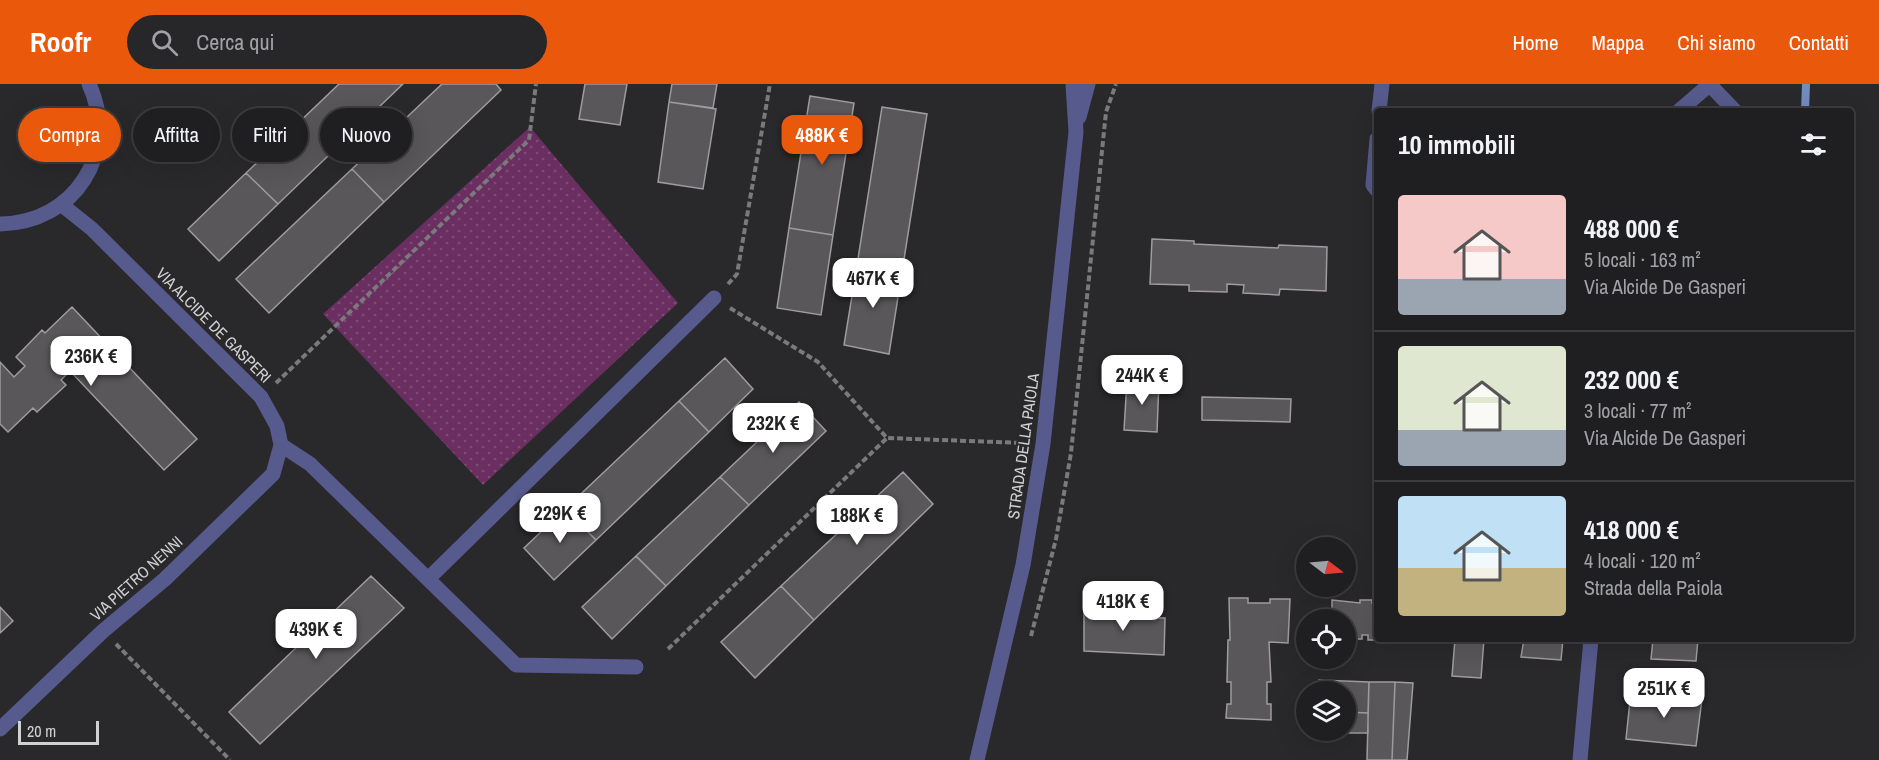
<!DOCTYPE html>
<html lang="it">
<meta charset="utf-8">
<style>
body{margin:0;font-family:"Archivo Narrow",sans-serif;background:#272729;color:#f1f3f6;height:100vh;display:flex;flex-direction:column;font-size:22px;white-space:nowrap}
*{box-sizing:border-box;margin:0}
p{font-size:20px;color:#a1a2a5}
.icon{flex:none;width:33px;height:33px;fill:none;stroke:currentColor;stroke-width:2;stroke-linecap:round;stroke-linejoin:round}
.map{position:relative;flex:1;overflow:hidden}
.side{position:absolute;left:1374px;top:24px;width:480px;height:534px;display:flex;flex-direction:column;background:#1f1e20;border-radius:6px;box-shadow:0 6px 24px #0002,0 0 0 2px #3c3c3e}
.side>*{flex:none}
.guide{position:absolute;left:18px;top:24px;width:570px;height:54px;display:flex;gap:12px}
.needle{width:39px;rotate:106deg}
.fabs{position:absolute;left:1296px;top:453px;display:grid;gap:12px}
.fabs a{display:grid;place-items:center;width:60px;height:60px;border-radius:50%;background:#1f1e20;box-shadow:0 6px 24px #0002,0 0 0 2px #3c3c3e;font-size:30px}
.scale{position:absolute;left:18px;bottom:15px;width:81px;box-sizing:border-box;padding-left:6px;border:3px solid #d1d1d3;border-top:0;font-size:16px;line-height:21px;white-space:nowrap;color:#d1d1d3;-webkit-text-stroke:4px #29282b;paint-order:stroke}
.price{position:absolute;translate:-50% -51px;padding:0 14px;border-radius:12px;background:#fff;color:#222;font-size:20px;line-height:39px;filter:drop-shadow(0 2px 3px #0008)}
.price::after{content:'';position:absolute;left:50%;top:36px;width:18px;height:14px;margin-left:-9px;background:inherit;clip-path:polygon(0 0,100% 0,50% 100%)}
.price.selected{background:#ea580c;color:#fff}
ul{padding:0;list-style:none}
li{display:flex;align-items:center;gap:18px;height:150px;padding:0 24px}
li+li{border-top:2px solid #3c3c3e}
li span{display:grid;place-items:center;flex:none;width:168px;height:120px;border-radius:6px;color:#555}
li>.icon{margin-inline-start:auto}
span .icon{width:72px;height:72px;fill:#fffc;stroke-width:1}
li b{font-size:26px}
h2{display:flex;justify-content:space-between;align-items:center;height:72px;padding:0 24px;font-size:26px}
.chip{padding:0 21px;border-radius:27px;background:#1f1e20;box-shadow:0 6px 24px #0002,0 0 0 2px #3c3c3e;font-size:21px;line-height:54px}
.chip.selected{background:#ea580c;color:#fff}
header{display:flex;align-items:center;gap:36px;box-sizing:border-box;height:84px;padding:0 30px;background:#ea580c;color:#fff}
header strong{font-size:28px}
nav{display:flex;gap:33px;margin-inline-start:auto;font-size:21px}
.search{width:420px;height:54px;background:#272729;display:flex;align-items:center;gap:15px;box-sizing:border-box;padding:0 21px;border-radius:33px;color:#a1a2a5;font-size:22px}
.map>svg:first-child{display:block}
.grass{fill:url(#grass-dots)}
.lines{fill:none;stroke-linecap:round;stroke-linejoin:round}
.stream{stroke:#718cbd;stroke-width:8}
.building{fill:#59575a;stroke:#9f9ca0;stroke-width:1.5}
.path{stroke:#7a7a7c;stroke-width:4;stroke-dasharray:6 3;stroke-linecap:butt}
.minor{stroke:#565a8c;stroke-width:15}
.labels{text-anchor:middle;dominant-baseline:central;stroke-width:4.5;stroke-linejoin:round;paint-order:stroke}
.street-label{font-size:16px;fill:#d1d1d3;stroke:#29282b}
</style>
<header>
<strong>Roofr</strong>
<div class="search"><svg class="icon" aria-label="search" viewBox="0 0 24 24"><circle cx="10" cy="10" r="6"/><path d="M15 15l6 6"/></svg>Cerca qui</div>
<nav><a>Home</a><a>Mappa</a><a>Chi siamo</a><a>Contatti</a></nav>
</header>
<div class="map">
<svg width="1879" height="676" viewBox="0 0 1879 676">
<defs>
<pattern id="grass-dots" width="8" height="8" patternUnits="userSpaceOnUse" patternTransform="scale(1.5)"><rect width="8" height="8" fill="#6a2e60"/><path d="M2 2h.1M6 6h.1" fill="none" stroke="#7e4b76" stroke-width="1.8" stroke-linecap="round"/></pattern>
</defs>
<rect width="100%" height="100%" fill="#29282b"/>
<path class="grass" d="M 530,43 L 678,219 L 483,401 L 323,230 Z"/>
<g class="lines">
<path class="stream" d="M 1805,27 L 1806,0"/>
</g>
<path class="building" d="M 403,0 L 278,120 L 246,89 L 339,0 Z
M 442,0 L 496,0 L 501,6 L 384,118 L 352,85 Z
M 585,0 L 627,0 L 620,41 L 579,35 Z
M 672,0 L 717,0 L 713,24 L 669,18 Z
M 810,12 L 854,19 L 833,151 L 789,144 Z
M 669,18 L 716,25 L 703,105 L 658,98 Z
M 882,23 L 927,30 L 902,188 L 857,181 Z
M 1416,25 L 1460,26 L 1460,27 L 1416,27 Z
M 352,85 L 384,118 L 269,229 L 236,195 Z
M 246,89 L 278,120 L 219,177 L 188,145 Z
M 789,144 L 833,151 L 821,231 L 777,224 Z
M 1152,155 L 1194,157 L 1194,160 L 1278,164 L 1279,161 L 1327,163 L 1326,207 L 1280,205 L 1279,211 L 1243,209 L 1244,201 L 1227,200 L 1227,208 L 1189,207 L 1189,201 L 1150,200 Z
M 857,181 L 902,188 L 889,270 L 844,261 Z
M 72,223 L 197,355 L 164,386 L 70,287 L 61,296 L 66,301 L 37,328 L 33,324 L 8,348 L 0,340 L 0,278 L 14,293 L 25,282 L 16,273 L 42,246 L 45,249 Z
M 725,274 L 753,305 L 709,348 L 679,317 Z
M 1127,296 L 1159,297 L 1157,348 L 1124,346 Z
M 1202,313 L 1291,315 L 1290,338 L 1202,336 Z
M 679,317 L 709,348 L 596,456 L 565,425 Z
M 799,318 L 826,347 L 749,421 L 720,393 Z
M 903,388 L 933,420 L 814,536 L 781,502 Z
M 720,393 L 749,421 L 666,502 L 636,472 Z
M 565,425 L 596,456 L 554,496 L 524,464 Z
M 636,472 L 666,502 L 612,555 L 582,523 Z
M 371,492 L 404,524 L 260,660 L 229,628 Z
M 1103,500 L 1157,501 L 1157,534 L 1136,533 L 1136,525 L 1102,525 Z
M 781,502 L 814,536 L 755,594 L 721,558 Z
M 1229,514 L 1248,514 L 1248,519 L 1270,519 L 1270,515 L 1290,515 L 1288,559 L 1269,558 L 1271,598 L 1267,598 L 1267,620 L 1271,620 L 1271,636 L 1226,634 L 1227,620 L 1231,620 L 1231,598 L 1227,598 L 1228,556 L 1230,556 Z
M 1332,516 L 1360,519 L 1360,516 L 1372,516 L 1372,519 L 1377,519 L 1377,555 L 1400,556 L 1368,556 L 1368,551 L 1362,551 L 1362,555 L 1346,555 L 1346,536 L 1330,536 L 1330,532 L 1332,532 Z
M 0,523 L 13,537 L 0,549 Z
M 1084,524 L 1136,525 L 1136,533 L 1165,534 L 1164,571 L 1084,567 Z
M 1455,555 L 1484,555 L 1481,594 L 1452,592 Z
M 1524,555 L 1563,555 L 1561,576 L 1521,573 Z
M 1653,555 L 1698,555 L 1696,577 L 1651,575 Z
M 1319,596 L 1369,598 L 1368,629 L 1346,628 L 1346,608 L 1319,608 Z
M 1369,598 L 1395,598 L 1392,676 L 1367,676 Z
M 1395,598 L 1413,599 L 1407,676 L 1392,676 Z
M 1631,607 L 1702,615 L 1696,662 L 1626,655 Z
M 1346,628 L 1368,629 L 1368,649 L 1318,649 L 1318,646 L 1346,646 Z"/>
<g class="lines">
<path class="path" d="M 728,200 L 737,190 L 770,0
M 730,224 L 818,278 L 887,354 L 1024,359
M 276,299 L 529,56 L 536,0
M 1031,552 L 1056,455 L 1071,369 L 1106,28 L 1116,0
M 116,560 L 230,676
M 668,565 L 887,354"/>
<path class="minor" d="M 1710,1 L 1735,27
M 1379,27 L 1382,0
M 1679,27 L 1710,0
M 1079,33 L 1088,0
M 1377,55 L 1373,101 L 1377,106
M 62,121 L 92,145 L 261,313 L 277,342 L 281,361 L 310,380 L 516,581 L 636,583
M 0,140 C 75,139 120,68 89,0
M 428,495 L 714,214
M 0,645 L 103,547 L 165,495 L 273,390 L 281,361
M 977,676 L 1023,481 L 1043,360 L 1076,48 L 1073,0
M 1580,676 L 1591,555"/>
</g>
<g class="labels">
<g class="street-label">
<text transform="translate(214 241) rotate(45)">VIA ALCIDE DE GASPERI</text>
<text transform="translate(1023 362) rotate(-82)">STRADA DELLA PAIOLA</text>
<text transform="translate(136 494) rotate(-42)">VIA PIETRO NENNI</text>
</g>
</g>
</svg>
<div class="fabs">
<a><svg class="needle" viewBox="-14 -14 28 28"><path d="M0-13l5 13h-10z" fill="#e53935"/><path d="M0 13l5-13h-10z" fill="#a1a2a5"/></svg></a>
<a><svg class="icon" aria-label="locate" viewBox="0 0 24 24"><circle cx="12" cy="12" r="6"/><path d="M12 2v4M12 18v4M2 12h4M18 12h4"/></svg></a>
<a><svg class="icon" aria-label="layers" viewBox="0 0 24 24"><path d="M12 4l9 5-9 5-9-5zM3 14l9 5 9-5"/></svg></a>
</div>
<div class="scale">20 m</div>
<b class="price selected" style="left:822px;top:82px">488K €</b>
<b class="price" style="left:873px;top:225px">467K €</b>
<b class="price" style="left:91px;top:303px">236K €</b>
<b class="price" style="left:1142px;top:322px">244K €</b>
<b class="price" style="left:773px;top:370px">232K €</b>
<b class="price" style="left:560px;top:460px">229K €</b>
<b class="price" style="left:857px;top:462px">188K €</b>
<b class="price" style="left:1123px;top:548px">418K €</b>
<b class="price" style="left:316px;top:576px">439K €</b>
<b class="price" style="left:1664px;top:635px">251K €</b>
<div class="guide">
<a class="chip selected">Compra</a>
<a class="chip">Affitta</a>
<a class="chip">Filtri</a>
<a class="chip">Nuovo</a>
</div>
<section class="side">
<h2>10 immobili<svg class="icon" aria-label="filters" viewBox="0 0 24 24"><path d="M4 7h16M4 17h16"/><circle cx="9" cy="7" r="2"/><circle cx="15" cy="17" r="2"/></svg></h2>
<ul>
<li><span style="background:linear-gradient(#f6c9c9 70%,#9aa5b1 0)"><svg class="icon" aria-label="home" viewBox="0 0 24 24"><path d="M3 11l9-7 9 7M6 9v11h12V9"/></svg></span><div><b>488 000 €</b><p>5 locali · 163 m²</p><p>Via Alcide De Gasperi</p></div></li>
<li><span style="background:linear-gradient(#dfe7d0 70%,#9aa5b1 0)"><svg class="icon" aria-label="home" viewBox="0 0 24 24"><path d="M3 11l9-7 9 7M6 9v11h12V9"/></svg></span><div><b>232 000 €</b><p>3 locali · 77 m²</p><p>Via Alcide De Gasperi</p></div></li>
<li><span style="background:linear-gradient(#bfe0f5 60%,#c2b280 0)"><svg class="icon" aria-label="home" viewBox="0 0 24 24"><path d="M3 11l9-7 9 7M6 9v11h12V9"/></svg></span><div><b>418 000 €</b><p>4 locali · 120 m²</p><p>Strada della Paiola</p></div></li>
</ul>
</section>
</div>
